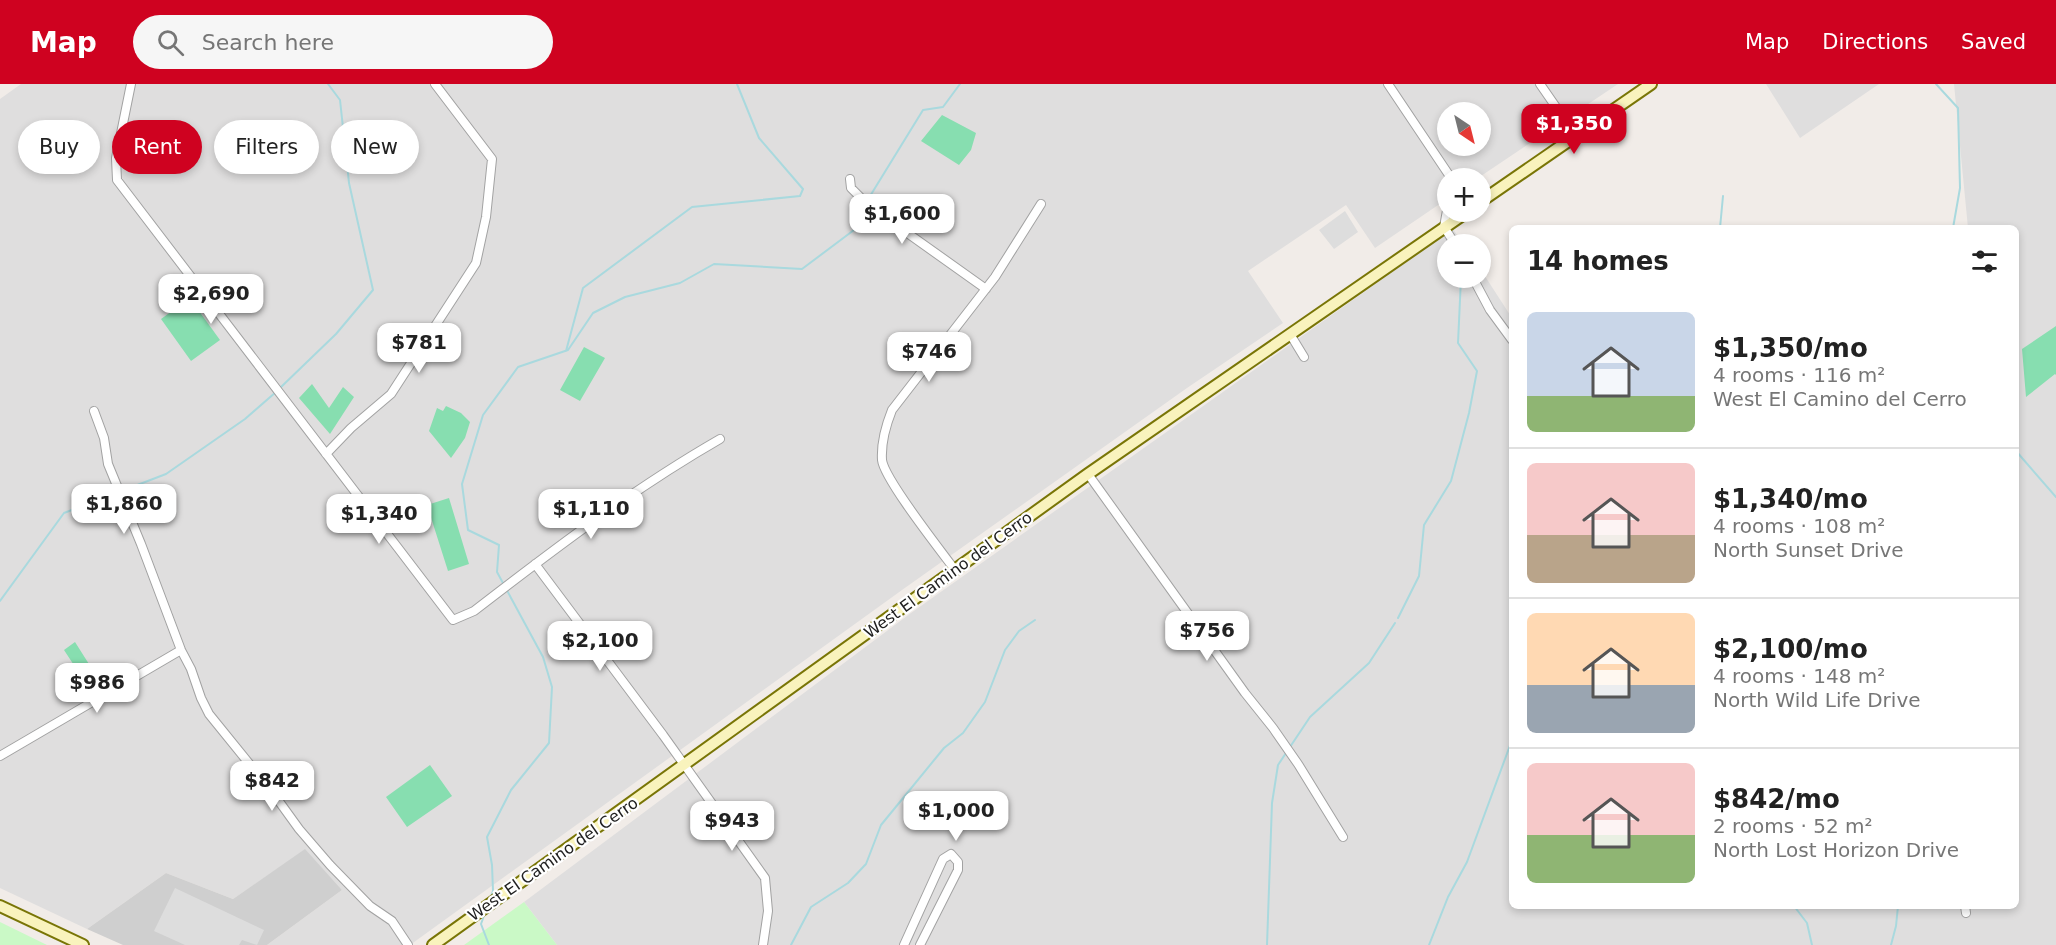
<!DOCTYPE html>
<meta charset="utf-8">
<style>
body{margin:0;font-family:"DejaVu Sans",sans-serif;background:#f6f6f6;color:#222;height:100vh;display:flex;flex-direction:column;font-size:22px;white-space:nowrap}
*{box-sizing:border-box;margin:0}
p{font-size:20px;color:#767676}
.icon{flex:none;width:33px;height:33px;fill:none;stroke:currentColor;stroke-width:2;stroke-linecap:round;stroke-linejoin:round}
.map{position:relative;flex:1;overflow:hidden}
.details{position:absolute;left:1509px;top:141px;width:510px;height:684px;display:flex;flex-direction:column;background:#fff;border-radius:9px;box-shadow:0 3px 9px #0003}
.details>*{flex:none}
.guide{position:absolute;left:18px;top:36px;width:570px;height:54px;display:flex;gap:12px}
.needle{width:39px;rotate:145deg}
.buttons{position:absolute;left:1437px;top:18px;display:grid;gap:12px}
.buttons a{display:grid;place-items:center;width:54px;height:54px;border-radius:50%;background:#fff;box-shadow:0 3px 9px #0003;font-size:30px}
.price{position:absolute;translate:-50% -51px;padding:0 14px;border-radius:12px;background:#fff;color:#222;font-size:20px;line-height:39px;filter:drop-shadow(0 2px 3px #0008)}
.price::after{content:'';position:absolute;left:50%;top:36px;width:18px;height:14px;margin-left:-9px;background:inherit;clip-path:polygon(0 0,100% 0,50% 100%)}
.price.active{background:#cf0220;color:#fff}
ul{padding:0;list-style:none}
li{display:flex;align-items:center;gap:18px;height:150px;padding:0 18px}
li+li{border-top:2px solid #e0e0e0}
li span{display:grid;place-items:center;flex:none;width:168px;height:120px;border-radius:9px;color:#555}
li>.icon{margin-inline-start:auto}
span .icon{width:72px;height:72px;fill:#fffc;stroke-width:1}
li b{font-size:26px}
h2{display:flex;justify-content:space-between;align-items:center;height:72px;padding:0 18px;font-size:26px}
.chip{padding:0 21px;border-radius:27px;background:#fff;box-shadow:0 3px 9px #0003;font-size:21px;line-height:54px}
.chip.active{background:#cf0220;color:#fff}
header{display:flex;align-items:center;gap:36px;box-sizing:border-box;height:84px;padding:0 30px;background:#cf0220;color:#fff}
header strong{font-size:28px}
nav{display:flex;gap:33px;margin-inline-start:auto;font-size:21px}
.search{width:420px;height:54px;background:#f6f6f6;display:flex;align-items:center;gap:15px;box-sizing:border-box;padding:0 21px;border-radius:33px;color:#767676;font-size:22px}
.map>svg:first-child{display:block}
.residential{fill:#dfdede;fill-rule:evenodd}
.religious{fill:#cfcfcf}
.park{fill:#caf9c6}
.pitch{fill:#87deb0}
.parking{fill:#ddd}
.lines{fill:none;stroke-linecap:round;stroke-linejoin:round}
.stream{stroke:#a9d9de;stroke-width:2}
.street-casing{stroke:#a2a2a2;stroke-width:10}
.secondary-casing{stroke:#797506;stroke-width:14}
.street{stroke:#fff;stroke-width:8}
.secondary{stroke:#f9f3bd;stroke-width:10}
.labels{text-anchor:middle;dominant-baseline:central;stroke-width:4.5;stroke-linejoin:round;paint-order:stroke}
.street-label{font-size:16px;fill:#212121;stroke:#fff}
</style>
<header>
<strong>Map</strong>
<div class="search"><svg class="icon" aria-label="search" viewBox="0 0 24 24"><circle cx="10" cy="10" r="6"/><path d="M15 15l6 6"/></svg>Search here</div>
<nav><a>Map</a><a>Directions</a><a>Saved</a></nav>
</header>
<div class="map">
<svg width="2056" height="861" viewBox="0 0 2056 861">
<rect width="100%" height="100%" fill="#f1ece8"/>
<path class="residential" d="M 21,0 L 1618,0 L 1478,94 L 1448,94 L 1447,115 L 1375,164 L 1346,121 L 1248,187 L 1283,239 L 1187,304 L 902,506 L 410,861 L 267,861 L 342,806 L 305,766 L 233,815 L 166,789 L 87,845 L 0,804 L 0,15 ZM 1448,28 L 1480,28 L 1480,62 L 1448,62 Z
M 1766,0 L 1879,0 L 1800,54 Z
M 1954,0 L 2056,0 L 2056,861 L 557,861 L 524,818 L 911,529 L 1453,145 L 1463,160 L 1448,160 L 1448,194 L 1480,194 L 1481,186 L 1512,234 L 1512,822 L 2016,822 L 2016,144 L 1968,144 Z"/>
<path class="religious" d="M 305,765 L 342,806 L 267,861 L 123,861 L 87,845 L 166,789 L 233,815 Z"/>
<path class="park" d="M 524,818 L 557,861 L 464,861 Z
M 0,838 L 47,861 L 0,861 Z"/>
<path class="pitch" d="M 942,31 L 976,49 L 971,66 L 959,81 L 921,57 Z
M 183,205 L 220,256 L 191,277 L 161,235 L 179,222 L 172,212 Z
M 2056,242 L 2056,291 L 2055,290 L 2026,313 L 2022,265 Z
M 584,263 L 605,274 L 580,317 L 560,306 Z
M 312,300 L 329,324 L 343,303 L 354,313 L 330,350 L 299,314 Z
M 446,322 L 461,329 L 470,338 L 465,354 L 451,374 L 429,347 L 437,324 L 443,327 Z
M 449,414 L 469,480 L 448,487 L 427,421 Z
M 75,558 L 94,588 L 83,595 L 64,566 Z
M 430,681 L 452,712 L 407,743 L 386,713 Z"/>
<path class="parking" d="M 1345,127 L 1358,148 L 1334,165 L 1319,146 Z
M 175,804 L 264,846 L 257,861 L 242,856 L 239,861 L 185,861 L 154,847 Z"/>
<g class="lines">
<path class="stream" d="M 1936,0 L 1958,24 L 1960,104 L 1953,144
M 867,117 L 923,26 L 943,23 L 960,0
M 1720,144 L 1723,112
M 566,267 L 583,204 L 692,123 L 800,112 L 803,105 L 759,54 L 737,0
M 280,304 L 336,250 L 373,206 L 349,99 L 340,16 L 328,0
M 2016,367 L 2056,413
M 0,517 L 64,429 L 166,390 L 245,335 L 276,308
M 1398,534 L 1419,492 L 1424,441 L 1451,397 L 1469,329 L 1477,287 L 1458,259 L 1461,194
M 490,815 L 493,807 L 492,781 L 487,753 L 511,706 L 549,659 L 552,603 L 543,573 L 497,488 L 499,461 L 468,446 L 462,400 L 483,331 L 518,283 L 568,266 L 593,229 L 625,213 L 680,199 L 714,180 L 802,185 L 854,146 L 865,122
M 1794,822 L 1807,839 L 1812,861
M 485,829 L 481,840 L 489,861
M 791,861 L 811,823 L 848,799 L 866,780 L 881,741 L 944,664 L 963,649 L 985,618 L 1005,566 L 1019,547 L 1035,536
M 1267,861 L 1272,719 L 1278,681 L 1310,633 L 1369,579 L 1395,539
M 1429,861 L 1448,813 L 1467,778 L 1512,656
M 1891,861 L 1896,842 L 1898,822"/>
<g class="street-casing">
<path id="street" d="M 131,0 L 116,74 L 117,96 L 453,536 L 474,527 C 553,466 633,405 720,355
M 1388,0 L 1451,94
M 1540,0 L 1576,52
M 850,95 L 851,104 L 868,121 L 986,205
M 1448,121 L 1444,143 L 1455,160
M 1473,194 L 1490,226 L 1512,256
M 1290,250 L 1304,273
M 94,327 L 104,354 L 108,380 L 141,460 L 181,566 L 191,585 L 201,614 L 209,630 L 273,709 L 299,745 L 330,781 L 370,822 L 392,837 L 408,861
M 326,370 L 351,344 L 391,310 L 476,179 L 486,133 L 492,75 L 435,0
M 1088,390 L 1245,609 L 1273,644 L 1298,680 L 1343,753
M 535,480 L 663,651 L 765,794 L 768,827 L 763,861
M 955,486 C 941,467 884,395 882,376 C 881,360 886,341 892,326 L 995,193 L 1041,120
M 0,672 L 181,566
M 1965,822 L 1966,829
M 904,861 L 943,775 L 951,770 L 958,778 L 958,786 L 920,861"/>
</g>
<g class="secondary-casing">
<path id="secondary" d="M 1480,118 L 1651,0
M 0,822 L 83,861
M 433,861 L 1088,390 L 1467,128"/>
</g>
<use href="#street" class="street"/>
<use href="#secondary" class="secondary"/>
</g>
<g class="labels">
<g class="street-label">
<text transform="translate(948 491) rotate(-36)">West El Camino del Cerro</text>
<text transform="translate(553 775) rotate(-35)">West El Camino del Cerro</text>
</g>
</g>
</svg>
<div class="buttons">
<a><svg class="needle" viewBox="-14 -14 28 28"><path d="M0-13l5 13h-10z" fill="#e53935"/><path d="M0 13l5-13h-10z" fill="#767676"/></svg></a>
<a>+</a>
<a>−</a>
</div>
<b class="price active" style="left:1574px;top:71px">$1,350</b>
<b class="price" style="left:902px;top:161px">$1,600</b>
<b class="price" style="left:211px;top:241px">$2,690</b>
<b class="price" style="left:419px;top:290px">$781</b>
<b class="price" style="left:929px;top:299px">$746</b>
<b class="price" style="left:124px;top:451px">$1,860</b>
<b class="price" style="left:591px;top:456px">$1,110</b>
<b class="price" style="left:379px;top:461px">$1,340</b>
<b class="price" style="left:1207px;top:578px">$756</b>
<b class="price" style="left:600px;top:588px">$2,100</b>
<b class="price" style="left:97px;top:630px">$986</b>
<b class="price" style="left:272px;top:728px">$842</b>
<b class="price" style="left:956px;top:758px">$1,000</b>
<b class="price" style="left:732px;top:768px">$943</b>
<div class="guide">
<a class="chip">Buy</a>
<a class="chip active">Rent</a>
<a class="chip">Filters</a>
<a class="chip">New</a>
</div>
<section class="details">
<h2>14 homes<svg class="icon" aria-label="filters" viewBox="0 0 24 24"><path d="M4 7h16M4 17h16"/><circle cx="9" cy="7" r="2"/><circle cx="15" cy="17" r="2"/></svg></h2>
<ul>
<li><span style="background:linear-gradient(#c9d6e8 70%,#8fb573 0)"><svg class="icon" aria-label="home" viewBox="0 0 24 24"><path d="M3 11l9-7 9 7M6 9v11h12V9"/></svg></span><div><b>$1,350/mo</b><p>4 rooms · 116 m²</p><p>West El Camino del Cerro</p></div></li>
<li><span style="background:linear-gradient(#f6c9c9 60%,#b9a48a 0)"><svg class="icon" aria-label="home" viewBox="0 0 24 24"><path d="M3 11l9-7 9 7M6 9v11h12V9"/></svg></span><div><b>$1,340/mo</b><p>4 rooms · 108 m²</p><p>North Sunset Drive</p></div></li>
<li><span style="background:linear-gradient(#ffd9b3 60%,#9aa5b1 0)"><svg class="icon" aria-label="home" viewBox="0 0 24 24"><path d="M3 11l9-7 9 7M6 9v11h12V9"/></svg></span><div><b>$2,100/mo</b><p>4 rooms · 148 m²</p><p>North Wild Life Drive</p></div></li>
<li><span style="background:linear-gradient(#f6c9c9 60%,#8fb573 0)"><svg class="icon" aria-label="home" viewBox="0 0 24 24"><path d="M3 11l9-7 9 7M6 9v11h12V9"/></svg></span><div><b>$842/mo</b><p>2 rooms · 52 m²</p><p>North Lost Horizon Drive</p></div></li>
</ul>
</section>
</div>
